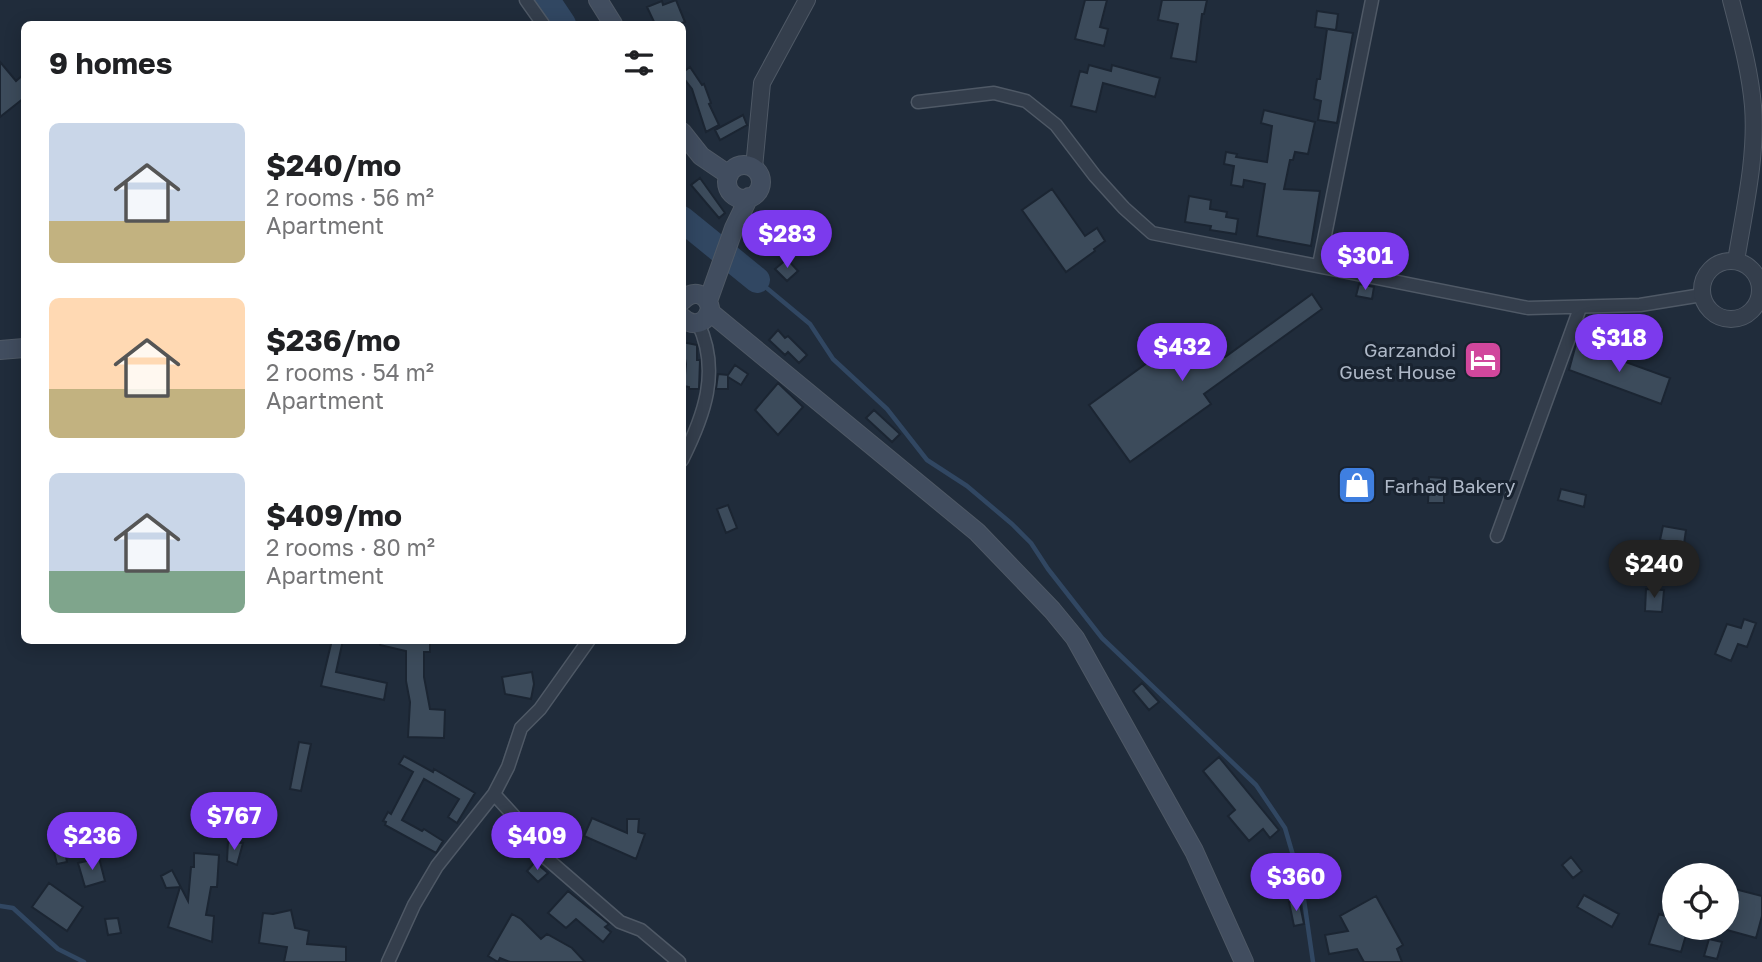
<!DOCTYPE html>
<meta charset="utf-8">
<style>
body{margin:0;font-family:"Golos Text",sans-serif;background:#f2f2f2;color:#202124;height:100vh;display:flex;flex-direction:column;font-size:26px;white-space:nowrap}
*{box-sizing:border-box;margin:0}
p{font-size:23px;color:#757577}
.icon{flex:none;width:38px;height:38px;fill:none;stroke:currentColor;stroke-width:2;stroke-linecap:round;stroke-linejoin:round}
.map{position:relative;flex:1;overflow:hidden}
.drawer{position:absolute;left:21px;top:21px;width:665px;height:623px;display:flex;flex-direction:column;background:#fff;border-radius:10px;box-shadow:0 4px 18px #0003}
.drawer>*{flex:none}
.controls{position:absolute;left:1662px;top:863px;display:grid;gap:14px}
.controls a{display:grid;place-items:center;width:77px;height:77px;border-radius:50%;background:#fff;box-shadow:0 4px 18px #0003;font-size:35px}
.price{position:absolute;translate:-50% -60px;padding:0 16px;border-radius:24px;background:#7c3aed;color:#fff;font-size:23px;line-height:46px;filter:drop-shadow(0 2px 4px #0008)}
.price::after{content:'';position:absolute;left:50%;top:42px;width:21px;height:16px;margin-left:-10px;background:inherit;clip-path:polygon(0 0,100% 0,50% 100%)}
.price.on{background:#222;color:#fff}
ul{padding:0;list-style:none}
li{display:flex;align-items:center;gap:21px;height:175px;padding:0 28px}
li span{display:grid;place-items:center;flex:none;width:196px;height:140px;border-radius:10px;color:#555}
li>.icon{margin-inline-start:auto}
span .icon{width:84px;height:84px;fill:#fffc;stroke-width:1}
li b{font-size:30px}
h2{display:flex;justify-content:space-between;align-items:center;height:84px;padding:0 28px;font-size:30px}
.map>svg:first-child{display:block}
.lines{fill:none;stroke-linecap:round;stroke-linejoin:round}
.stream{stroke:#314762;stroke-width:4.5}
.river{stroke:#314762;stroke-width:26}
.building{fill:#3c4b5b;stroke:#1b2532;stroke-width:2}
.minor-casing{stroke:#4f5966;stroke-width:15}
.tertiary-casing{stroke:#4f5966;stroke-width:18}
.secondary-casing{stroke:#4f5966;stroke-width:20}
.minor{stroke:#343e4c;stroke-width:12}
.tertiary{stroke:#343e4c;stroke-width:16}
.secondary{stroke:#414d5f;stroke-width:18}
.labels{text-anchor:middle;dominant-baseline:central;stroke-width:6;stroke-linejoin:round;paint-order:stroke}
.poi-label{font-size:19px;fill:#afb9c8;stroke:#192330;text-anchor:end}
</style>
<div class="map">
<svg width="1762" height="962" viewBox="0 0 1762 962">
<rect width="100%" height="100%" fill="#202c3b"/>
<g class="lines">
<path class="stream" d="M 757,280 L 810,324 L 833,359 L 887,409 L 927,460 L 967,486 L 1012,524 L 1031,543 L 1048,569 L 1102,638 L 1256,785 L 1285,828 L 1302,886 L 1313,962
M 0,906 L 13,908 L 58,949 L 84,962"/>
<path class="river" d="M 547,0 L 563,24
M 682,219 L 757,280"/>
</g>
<path class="building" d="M 676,0 L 685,22 L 679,24 L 655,24 L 647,7 L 662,1 L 663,5 Z
M 1085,0 L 1107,0 L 1100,27 L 1108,29 L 1104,46 L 1075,39 Z
M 1162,0 L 1207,0 L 1204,14 L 1202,14 L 1196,62 L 1171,58 L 1178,24 L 1158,20 Z
M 1317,11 L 1338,14 L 1336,30 L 1315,27 Z
M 1327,29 L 1353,33 L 1337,123 L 1318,120 L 1321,101 L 1314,99 L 1317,79 L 1320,79 Z
M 0,62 L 16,81 L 24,74 L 24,98 L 0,117 Z
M 1089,65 L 1111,71 L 1112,65 L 1160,78 L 1155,97 L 1103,83 L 1096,112 L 1071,106 L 1080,71 L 1087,73 Z
M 690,67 L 702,85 L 704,84 L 711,103 L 709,104 L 719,125 L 706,132 L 692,89 L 682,76 L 682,73 Z
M 1264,110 L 1315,122 L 1308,154 L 1295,152 L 1293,160 L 1290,160 L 1284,189 L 1320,191 L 1311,246 L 1257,236 L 1265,184 L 1244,180 L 1243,187 L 1231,185 L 1234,166 L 1224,164 L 1226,152 L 1237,154 L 1236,157 L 1267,162 L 1272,126 L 1261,123 Z
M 743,115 L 747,125 L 720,140 L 715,130 Z
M 700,178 L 725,213 L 719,218 L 691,185 Z
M 1052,189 L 1085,236 L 1097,228 L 1105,241 L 1094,249 L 1095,251 L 1066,272 L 1022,210 Z
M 1189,196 L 1211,200 L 1210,209 L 1227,212 L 1226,217 L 1238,219 L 1236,234 L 1210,230 L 1211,226 L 1185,222 Z
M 787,259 L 798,271 L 787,281 L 775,269 Z
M 1359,284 L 1374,287 L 1372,299 L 1356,296 Z
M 1312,294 L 1322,309 L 1204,394 L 1211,404 L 1130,462 L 1089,405 L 1201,324 L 1225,357 Z
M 778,330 L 785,338 L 788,336 L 807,355 L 799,363 L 788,352 L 785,355 L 769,340 Z
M 682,342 L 697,345 L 697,360 L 700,360 L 699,389 L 689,389 L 689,387 L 684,386 L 686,364 Z
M 1479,343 L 1495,349 L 1488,371 L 1471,365 Z
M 1576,344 L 1670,378 L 1661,404 L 1569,370 Z
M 735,365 L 748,374 L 741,385 L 728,377 L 728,389 L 716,389 L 718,374 L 728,375 Z
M 778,383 L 803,407 L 778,435 L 755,410 Z
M 874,410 L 900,434 L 892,442 L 866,418 Z
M 1429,477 L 1444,478 L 1444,503 L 1428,503 Z
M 1561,489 L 1586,495 L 1584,507 L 1558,500 Z
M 728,505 L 737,528 L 726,533 L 717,509 Z
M 1663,526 L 1686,530 L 1684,544 L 1660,540 Z
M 1646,589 L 1664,590 L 1662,612 L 1645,611 Z
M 1744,619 L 1756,623 L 1747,647 L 1738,644 L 1731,661 L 1715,654 L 1727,624 L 1741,628 Z
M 332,640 L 343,640 L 336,672 L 387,683 L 384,700 L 321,686 Z
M 380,640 L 430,640 L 430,652 L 424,652 L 424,677 L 430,709 L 445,710 L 444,738 L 408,737 L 410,702 L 406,681 L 406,651 L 380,645 Z
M 532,672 L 534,684 L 531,699 L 505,694 L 502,677 Z
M 1142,683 L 1159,702 L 1149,710 L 1133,691 Z
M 299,742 L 311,744 L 301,791 L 290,789 Z
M 404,756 L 433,772 L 434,769 L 475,793 L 457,823 L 448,817 L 459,799 L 424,779 L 402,820 L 422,831 L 424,829 L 443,841 L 436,853 L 385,825 L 386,822 L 383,821 L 388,812 L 391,814 L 413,772 L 399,764 Z
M 1219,757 L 1279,830 L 1270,838 L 1263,829 L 1249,841 L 1228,816 L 1235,810 L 1203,771 Z
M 592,818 L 627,833 L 627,819 L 639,819 L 638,832 L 645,834 L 636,859 L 584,836 Z
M 110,831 L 112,849 L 102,851 L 99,833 Z
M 63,842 L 67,862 L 57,864 L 52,844 Z
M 228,842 L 243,843 L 237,865 L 227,861 Z
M 194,853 L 219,855 L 217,887 L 211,887 L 206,915 L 214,916 L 212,942 L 168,927 L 180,887 L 166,888 L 161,876 L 172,870 L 188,901 L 191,867 L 194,867 Z
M 1571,857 L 1582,871 L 1573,878 L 1562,865 Z
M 99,858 L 105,881 L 85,887 L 78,863 Z
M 535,862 L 548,873 L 538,882 L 527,871 Z
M 49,883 L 83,907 L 67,931 L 32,907 Z
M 1727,887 L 1762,896 L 1762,916 L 1756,938 L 1727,930 Z
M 568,891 L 609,924 L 605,927 L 611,932 L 603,942 L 576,919 L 566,928 L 548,913 Z
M 1584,895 L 1619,914 L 1612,927 L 1577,907 Z
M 1376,896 L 1403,945 L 1397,949 L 1402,962 L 1364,962 L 1357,949 L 1329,954 L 1325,935 L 1348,931 L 1340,916 Z
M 1299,900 L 1304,924 L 1294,926 L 1289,902 Z
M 291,910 L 295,928 L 309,931 L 307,944 L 346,947 L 346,962 L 284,962 L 287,947 L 259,943 L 263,913 L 273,914 Z
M 512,914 L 521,919 L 541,939 L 547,934 L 572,948 L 585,962 L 510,962 L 500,958 L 498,962 L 488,956 Z
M 1659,914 L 1675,919 L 1675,928 L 1688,928 L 1681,952 L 1649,944 Z
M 118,918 L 121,933 L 108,935 L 105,919 Z
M 1709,939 L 1722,942 L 1717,959 L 1704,956 Z"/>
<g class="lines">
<g class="minor-casing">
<path id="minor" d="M 526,0 L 543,24
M 918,102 L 994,93 L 1026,101 L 1056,125 L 1095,176 L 1124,208 L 1152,233 L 1528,308 L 1640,305 L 1702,295
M 1319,265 L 1372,0
M 682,460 C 704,416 721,371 698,323
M 1497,536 L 1580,308
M 494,794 L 524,827 L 530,844 L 620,922 L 641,930 L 679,962
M 388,962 L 414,905 L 437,866 L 494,794 L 508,767 L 521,728 L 540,709 L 589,640"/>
</g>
<g class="tertiary-casing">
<path id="tertiary" d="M 1731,0 C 1740,35 1750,70 1753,106 C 1757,157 1744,211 1736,261
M 754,168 L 762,83 L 807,0
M1702 290a29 29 0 1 1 58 0a29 29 0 1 1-58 0Z"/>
</g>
<g class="secondary-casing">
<path id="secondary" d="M 598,0 L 613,24
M 682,132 L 701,156 L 729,175
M727 182a17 17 0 1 1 34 0a17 17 0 1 1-34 0Z
M 682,301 C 693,289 707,293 710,308 C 707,324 693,328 682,317
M 708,301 L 734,228 L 749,197
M 710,312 L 977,532 L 1052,610 L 1075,638 L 1194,851 L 1244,962
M 0,350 L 24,348"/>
</g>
<use href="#minor" class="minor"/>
<use href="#tertiary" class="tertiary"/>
<use href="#secondary" class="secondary"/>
</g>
<defs>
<g id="hotel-square" transform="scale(2.0125)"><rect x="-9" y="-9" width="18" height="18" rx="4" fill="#d1479c" stroke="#192330"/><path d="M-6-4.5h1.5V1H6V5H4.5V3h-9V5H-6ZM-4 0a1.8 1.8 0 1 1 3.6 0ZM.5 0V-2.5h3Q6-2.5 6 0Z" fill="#fff"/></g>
<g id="shop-square" transform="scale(2.0125)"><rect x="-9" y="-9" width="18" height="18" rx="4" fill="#3f7fe0" stroke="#192330"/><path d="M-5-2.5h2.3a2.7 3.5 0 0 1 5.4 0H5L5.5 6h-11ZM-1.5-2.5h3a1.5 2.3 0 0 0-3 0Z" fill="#fff"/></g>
</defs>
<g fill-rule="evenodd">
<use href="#hotel-square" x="1483" y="360"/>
<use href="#shop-square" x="1357" y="485"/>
</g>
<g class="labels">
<g class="poi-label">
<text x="1456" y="349">Garzandoi<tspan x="1456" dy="22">Guest House</tspan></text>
<text x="1384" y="485" text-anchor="start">Farhad Bakery</text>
</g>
</g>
</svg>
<div class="controls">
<a><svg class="icon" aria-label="locate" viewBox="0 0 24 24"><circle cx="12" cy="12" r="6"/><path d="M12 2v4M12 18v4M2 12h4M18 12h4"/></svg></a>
</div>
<b class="price" style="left:787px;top:270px">$283</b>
<b class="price" style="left:1365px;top:292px">$301</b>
<b class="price" style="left:1619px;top:374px">$318</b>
<b class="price" style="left:1182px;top:383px">$432</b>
<b class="price on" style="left:1654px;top:600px">$240</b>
<b class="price" style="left:234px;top:852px">$767</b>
<b class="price" style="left:92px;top:872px">$236</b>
<b class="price" style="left:537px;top:872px">$409</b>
<b class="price" style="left:1296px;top:913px">$360</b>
<section class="drawer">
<h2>9 homes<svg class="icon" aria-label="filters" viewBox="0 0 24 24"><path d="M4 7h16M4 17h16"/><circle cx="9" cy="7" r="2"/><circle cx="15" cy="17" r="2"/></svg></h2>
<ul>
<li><span style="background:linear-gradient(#c9d6e8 70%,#c2b280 0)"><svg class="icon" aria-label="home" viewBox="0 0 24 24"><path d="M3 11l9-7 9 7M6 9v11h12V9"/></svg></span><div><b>$240/mo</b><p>2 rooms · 56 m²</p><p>Apartment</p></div></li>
<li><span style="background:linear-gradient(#ffd9b3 65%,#c2b280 0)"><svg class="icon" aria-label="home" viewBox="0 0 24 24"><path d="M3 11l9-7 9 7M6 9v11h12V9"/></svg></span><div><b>$236/mo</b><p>2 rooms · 54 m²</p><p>Apartment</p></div></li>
<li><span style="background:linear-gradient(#c9d6e8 70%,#7fa58c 0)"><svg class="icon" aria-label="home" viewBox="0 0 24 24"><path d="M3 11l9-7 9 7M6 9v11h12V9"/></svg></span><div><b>$409/mo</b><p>2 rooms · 80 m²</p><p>Apartment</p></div></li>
</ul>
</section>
</div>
